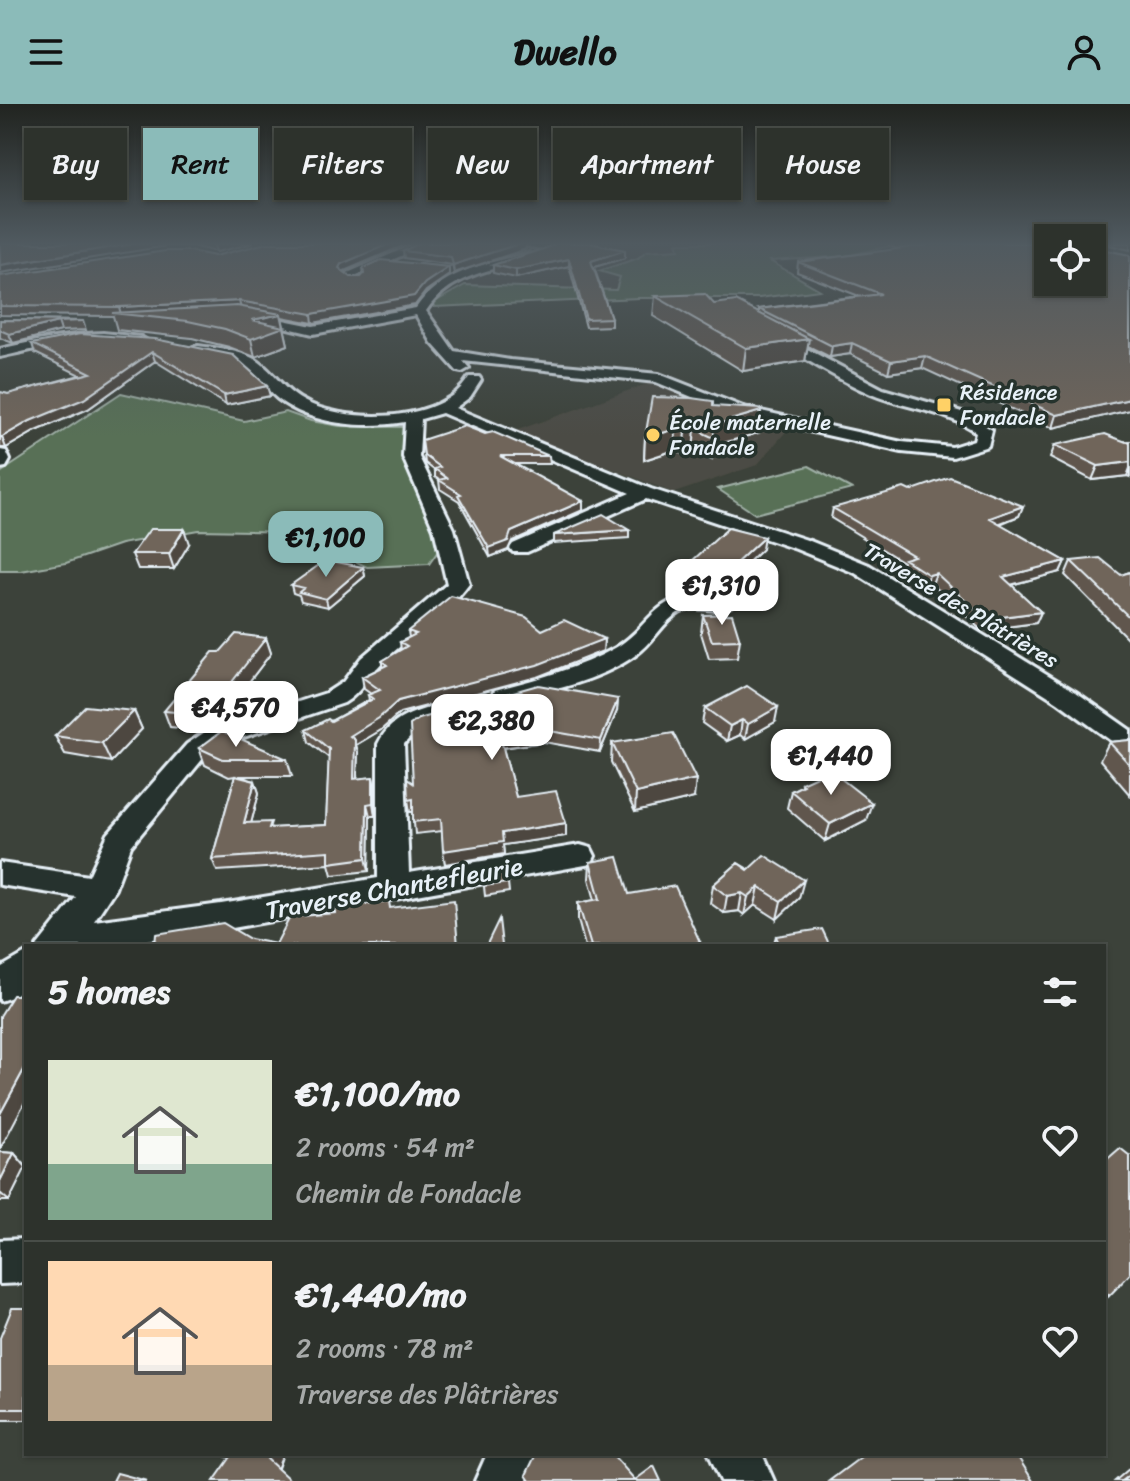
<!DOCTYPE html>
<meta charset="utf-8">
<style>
body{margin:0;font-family:Sriracha,sans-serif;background:#353a34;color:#f1f3f6;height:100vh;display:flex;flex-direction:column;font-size:30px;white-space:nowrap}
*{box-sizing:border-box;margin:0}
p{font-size:26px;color:#a7aaa9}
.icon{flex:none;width:44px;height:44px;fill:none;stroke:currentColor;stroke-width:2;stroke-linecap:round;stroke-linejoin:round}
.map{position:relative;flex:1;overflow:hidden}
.drawer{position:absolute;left:24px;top:840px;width:1082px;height:512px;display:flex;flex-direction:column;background:#2d322c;border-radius:0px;box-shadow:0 2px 6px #0004,0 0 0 2px #484d48}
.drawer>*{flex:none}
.hud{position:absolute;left:24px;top:24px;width:1082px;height:72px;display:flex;gap:16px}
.buttons{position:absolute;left:1034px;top:120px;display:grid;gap:16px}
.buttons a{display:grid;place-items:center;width:72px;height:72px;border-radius:0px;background:#2d322c;box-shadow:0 2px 6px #0004,0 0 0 2px #484d48;font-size:40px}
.price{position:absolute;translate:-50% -68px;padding:0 18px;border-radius:16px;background:#fff;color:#222;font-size:26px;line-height:52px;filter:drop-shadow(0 2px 4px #0008)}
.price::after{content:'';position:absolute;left:50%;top:48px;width:24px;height:18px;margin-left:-12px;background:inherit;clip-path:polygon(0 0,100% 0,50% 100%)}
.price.on{background:#8bbbb9;color:#111}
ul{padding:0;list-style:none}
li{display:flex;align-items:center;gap:24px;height:200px;padding:0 24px}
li+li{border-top:2px solid #484d48}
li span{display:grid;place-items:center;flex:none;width:224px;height:160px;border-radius:0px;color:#555}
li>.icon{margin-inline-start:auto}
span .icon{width:96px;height:96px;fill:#fffc;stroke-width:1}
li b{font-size:34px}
h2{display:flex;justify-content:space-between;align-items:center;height:96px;padding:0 24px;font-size:34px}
.tag{padding:0 28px;border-radius:0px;background:#2d322c;box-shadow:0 2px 6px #0004,0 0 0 2px #484d48;font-size:28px;line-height:72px}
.tag.on{background:#8bbbb9;color:#111}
header{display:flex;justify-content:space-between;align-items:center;height:104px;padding:0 24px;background:#8bbbb9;color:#111;font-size:36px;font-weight:800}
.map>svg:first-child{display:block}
.built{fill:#4c4c44}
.green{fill:#587056;stroke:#a0b0a7;stroke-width:2}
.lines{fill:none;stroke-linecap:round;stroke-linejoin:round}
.street-casing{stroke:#e8f1f8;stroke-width:6}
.primary-casing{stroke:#e8f1f8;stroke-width:6}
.street{fill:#26332d;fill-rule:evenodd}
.primary{fill:#26332d;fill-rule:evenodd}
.wall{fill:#60574d;stroke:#e8f1f8;stroke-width:2}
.shaded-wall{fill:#4e473f;stroke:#e8f1f8;stroke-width:2}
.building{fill:#70655a;stroke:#e8f1f8;stroke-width:2}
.poi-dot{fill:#ffd166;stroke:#26332d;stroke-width:3}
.labels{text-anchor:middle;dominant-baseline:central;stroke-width:7;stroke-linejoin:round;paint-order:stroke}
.far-poi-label{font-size:22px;fill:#e8f1f8;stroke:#26332d;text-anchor:start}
.far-street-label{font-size:22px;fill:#e8f1f8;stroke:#26332d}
.street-label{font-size:26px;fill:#e8f1f8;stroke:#26332d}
</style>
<header><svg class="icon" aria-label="menu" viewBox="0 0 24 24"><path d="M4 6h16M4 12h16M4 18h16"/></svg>Dwello<svg class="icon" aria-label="person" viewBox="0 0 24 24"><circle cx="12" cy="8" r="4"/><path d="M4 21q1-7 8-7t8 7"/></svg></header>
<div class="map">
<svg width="1130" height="1377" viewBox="0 0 1130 1377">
<rect width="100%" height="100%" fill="#3c423a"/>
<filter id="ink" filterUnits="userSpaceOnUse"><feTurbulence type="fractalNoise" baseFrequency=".0125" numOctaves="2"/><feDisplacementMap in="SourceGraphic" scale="16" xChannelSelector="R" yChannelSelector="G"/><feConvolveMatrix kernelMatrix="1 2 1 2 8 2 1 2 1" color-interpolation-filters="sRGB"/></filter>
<g filter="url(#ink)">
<path class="built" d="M 578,139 L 677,139 L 679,145 L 662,145 L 600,167 L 621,173 L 616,186 L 465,181 L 473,174 L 522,162 Z
M 658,276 L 708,301 L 748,314 L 790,323 L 757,361 L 674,389 L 515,327 Z"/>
<path class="green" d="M 677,139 L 903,139 L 846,152 L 770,157 L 820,186 L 759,194 L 639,194 L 434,203 L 435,198 L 465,181 L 616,186 L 620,173 L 599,167 L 638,154 L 646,147 L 679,145 Z
M 121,289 L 244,317 L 286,308 L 311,317 L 340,322 L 408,323 L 443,440 L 429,460 L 367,463 L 297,428 L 198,426 L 121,440 L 66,459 L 21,467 L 0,467 L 0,369 Z
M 809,362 L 852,385 L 755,410 L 718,385 Z"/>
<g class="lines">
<g class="street-casing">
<path id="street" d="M 417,139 L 431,139 L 357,171 L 362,174 L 362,178 L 354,178 L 343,171 Z
M 529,149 L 534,152 L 533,154 C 493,166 450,170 426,207 L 454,247 L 510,256 L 659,270 L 743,303 L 902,338 L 952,343 L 974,336 L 976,328 C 944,306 906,305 871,290 C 836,275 803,252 768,234 L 768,228 L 773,227 L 883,285 L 965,309 L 992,326 L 988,342 L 953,353 L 902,348 L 733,310 L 656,278 L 463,257 L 469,264 L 462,268 L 457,267 L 432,239 L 416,211 L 313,230 L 242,213 L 248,209 L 313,222 L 416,204 C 442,166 487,160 529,149 Z
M 103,229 L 141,233 L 148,237 C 138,244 118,238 105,237 C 69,236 35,245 0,253 L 0,245 C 34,237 68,230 103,229 Z
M 198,242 C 219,245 246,246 263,261 C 279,275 288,291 310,300 C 353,319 443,319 469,273 L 479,273 L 481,276 L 470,293 L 455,304 L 651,385 L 810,437 L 869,461 L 1076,588 L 1130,626 L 1130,646 L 1121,644 L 1058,598 L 855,469 L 796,445 L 646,395 L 527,448 L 513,448 L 510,444 L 513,440 L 630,389 L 442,309 L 421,315 L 419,353 L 454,425 L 469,480 C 444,515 405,533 377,564 C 365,577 360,589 344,599 L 223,640 L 205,652 L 131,742 L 115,785 L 94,817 L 221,800 L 378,774 L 378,640 C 393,609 422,606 453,598 L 462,601 L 466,606 L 462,611 L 417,626 L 404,640 L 409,769 L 580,741 L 591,744 L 595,752 L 591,760 L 221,826 L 102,842 L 37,842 L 76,793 L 0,781 L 0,759 L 89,772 L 108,730 L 187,640 L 205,628 L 326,589 L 343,578 L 361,554 L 447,480 L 434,425 L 403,353 L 405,318 C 364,325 312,321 278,295 C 264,284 258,268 242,260 C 227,252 210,252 193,249 L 193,243 Z
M 0,346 L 6,347 L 10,356 L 6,363 L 0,364 Z
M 691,491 L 723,492 L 734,499 C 722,513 697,499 681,507 C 663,517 654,538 637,550 C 600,577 547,588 504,598 L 495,596 L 492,591 L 495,586 C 536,575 578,565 615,544 C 646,527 651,497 691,491 Z
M 26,849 L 26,882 L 12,893 L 0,897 L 0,864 Z
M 26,1135 L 26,1179 L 0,1180 L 0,1136 Z
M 487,1350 L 539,1350 L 527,1377 L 475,1377 Z
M 709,1350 L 762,1350 L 774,1377 L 721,1377 Z"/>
</g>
<g class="primary-casing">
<path id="primary" d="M 521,139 L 566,139 C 556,146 531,146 521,139 Z"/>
</g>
<use href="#street" class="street"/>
<use href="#primary" class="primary"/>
</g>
<path class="wall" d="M 0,139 L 254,139 L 216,148 L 193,142 Z
M 267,139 L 409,139 L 344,167 L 351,173 L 361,173 L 449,163 L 449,171 L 426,187 L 415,201 L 313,219 L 282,213 L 288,241 L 255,253 L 229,243 L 192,234 L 117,226 L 113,212 L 0,211 L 0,172 L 215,152 Z
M 557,139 L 598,139 L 598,141 L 625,146 L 625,154 L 594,163 L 611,214 L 611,222 L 586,223 L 569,162 L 516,174 L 493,169 L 493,161 L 546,144 Z
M 889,139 L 1048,139 L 1095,144 L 1130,151 L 1130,306 L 1053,324 L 922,264 L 888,269 L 850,250 L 830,253 L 808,242 L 805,257 L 743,267 L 653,212 L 655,192 L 714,200 L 759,209 L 759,205 L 859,192 L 797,168 L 798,158 L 900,145 L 889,142 Z
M 1101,139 L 1130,139 L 1130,146 Z
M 526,145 L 454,169 L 452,161 L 404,154 L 403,147 Z
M 0,216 L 83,217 L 86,226 L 61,227 L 13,239 L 0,234 Z
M 155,235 L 270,292 L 226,301 L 155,257 L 88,305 L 34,328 L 6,344 L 0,344 L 0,288 L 8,290 L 80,271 L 35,249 L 32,240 Z
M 713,302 L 758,329 L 713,342 L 712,356 L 693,347 L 683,350 L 675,346 L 644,356 L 645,334 Z
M 422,336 L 549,352 L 550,360 L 515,360 L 583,406 L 512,437 L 508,446 L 490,453 L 459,397 L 440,385 L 439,376 L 435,373 L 435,367 L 425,359 Z
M 1130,337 L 1130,373 L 1127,372 L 1092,376 L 1050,354 L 1055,341 Z
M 910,387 L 1023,402 L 1019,412 L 1000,420 L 1065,457 L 1060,468 L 1011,481 L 1041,508 L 1036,519 L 981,526 L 932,480 L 926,482 L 901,465 L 903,458 L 831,414 L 833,404 Z
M 629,426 L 629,434 L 554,439 L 554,431 Z
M 189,440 L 174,465 L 138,465 L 132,450 Z
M 762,445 L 717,489 L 679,480 L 680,468 Z
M 1071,457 L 1121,471 L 1130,468 L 1130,537 L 1065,471 Z
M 363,463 L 365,472 L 328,503 L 301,497 L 299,491 L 293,489 L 291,481 Z
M 703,511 L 740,536 L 737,554 L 709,555 L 701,529 Z
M 542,526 L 604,535 L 603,547 L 537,573 L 400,609 L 381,626 L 356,641 L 358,648 L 357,675 L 373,673 L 375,685 L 375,712 L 370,712 L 369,767 L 332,771 L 329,760 L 217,767 L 212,755 L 235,672 L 229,673 L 205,661 L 199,644 L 287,655 L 292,672 L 239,672 L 255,677 L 259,689 L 251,719 L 273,724 L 326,721 L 329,654 L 309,638 L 306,626 L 331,617 L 369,596 L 368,591 L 371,590 L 364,585 L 362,573 L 382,563 L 382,557 L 401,546 L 400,538 L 409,534 L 408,527 Z
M 266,534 L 271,549 L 216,621 L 203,626 L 170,623 L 164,607 Z
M 618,595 L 617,607 L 600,648 L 544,638 L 503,644 L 516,693 L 566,719 L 566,732 L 503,741 L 504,750 L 445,760 L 442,727 L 415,730 L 413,708 L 410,708 L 408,696 L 413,679 Z
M 705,604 L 775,618 L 745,635 L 740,631 L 727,637 L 702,619 Z
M 134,607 L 142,625 L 111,658 L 65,650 L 55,632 Z
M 1130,636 L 1130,691 L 1100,656 L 1109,638 Z
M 612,639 L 694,694 L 635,708 L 611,658 Z
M 801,679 L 866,716 L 825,737 L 787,704 L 791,687 L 801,682 Z
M 590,758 L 629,790 L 700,838 L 699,842 L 585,842 L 578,816 L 578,799 L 595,796 L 589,775 Z
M 738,759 L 799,794 L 777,815 L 755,801 L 744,811 L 739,807 L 724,809 L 710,799 L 713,781 Z
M 507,769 L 509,788 L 485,792 L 483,773 Z
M 776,832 L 830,842 L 773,842 Z
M 0,1048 L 14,1049 L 26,1062 L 9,1097 L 0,1097 Z
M 1104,1058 L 1109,1192 L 1104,1196 Z
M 26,1204 L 26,1316 L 0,1316 L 0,1234 Z
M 219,1350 L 283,1350 L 278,1364 L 230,1354 Z
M 1130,1364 L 1130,1377 L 1115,1377 Z"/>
<path class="shaded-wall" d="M 138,139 L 166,139 L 167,142 L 0,169 L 0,161 Z
M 221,139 L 254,139 L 216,148 L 214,141 Z
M 391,139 L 409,139 L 342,168 L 339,164 L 341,160 Z
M 521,139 L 526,139 L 526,145 L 454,169 L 453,161 Z
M 625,146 L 625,154 L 591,164 L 591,157 Z
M 569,155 L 569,162 L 516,174 L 516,166 Z
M 449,163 L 449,171 L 426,187 L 415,201 L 313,219 L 312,210 L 425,179 Z
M 239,197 L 241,205 L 121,210 L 119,203 Z
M 281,210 L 288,241 L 255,253 L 251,235 L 252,216 Z
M 58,218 L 61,227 L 13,239 L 9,230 Z
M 809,235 L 805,257 L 743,267 L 746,244 Z
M 852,239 L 850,250 L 830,253 L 832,242 Z
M 152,248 L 155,257 L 88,305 L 34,328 L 6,344 L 2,333 Z
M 925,252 L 922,264 L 888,269 L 891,257 Z
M 267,282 L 270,292 L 226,301 L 224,291 Z
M 1130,295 L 1130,306 L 1053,324 L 1057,311 Z
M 761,307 L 758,329 L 713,342 L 714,321 Z
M 676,325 L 675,346 L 644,356 L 645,334 Z
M 695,325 L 693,347 L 683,350 L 685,328 Z
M 1130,358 L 1130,364 L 1127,372 L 1092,376 L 1098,362 Z
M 583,397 L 583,406 L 512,437 L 508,446 L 490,453 L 489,444 L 511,428 Z
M 1023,402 L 1019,412 L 987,424 L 990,414 Z
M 184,425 L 189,440 L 174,465 L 169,450 Z
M 764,433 L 762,445 L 717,489 L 718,476 Z
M 1065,457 L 1060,468 L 999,484 L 1003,473 Z
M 363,463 L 365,472 L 328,503 L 326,495 Z
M 936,469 L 932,480 L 926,482 L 929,471 Z
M 1041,508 L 1036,519 L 981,526 L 985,515 Z
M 266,534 L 271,549 L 216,621 L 203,626 L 197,610 Z
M 604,535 L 603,547 L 537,573 L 400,609 L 381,626 L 356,641 L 358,648 L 356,688 L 354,675 L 350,632 L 398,597 Z
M 618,595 L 617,607 L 600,648 L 601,636 Z
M 778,603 L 775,618 L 745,635 L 748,620 Z
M 134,607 L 142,625 L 111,658 L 102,639 Z
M 742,616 L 740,631 L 727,637 L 730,622 Z
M 544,626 L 544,638 L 501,644 L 500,632 Z
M 373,673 L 375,685 L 375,712 L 373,699 Z
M 696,675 L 694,694 L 635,708 L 636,689 Z
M 255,677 L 259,689 L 248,731 L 244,719 Z
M 872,699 L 866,716 L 825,737 L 830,720 Z
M 367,700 L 370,712 L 369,767 L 366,754 Z
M 566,719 L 566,732 L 503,741 L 504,750 L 445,760 L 443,747 L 502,729 Z
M 804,776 L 799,794 L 777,815 L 781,797 Z
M 759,783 L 755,801 L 744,811 L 748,793 Z
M 742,789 L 739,807 L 724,809 L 727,792 Z
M 700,838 L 699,842 L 680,842 Z
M 26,962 L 26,996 L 0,1045 L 0,1010 Z
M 14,1049 L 26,1063 L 9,1097 L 0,1089 L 0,1077 Z
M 269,1350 L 283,1350 L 277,1365 L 267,1355 Z"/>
<path class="building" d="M 0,139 L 138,139 L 0,161 Z
M 267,139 L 391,139 L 341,160 L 339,164 L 351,173 L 361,173 L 364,170 L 363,164 L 381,156 L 449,163 L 425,179 L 414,192 L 312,210 L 239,197 L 119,203 L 0,202 L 0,172 L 165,147 L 190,147 L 215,152 Z
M 420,139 L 521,139 L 453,161 L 451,153 L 403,147 Z
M 557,139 L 589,139 L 625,146 L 591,157 L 611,214 L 586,215 L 569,155 L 516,166 L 493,161 L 546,144 Z
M 918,139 L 1048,139 L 1048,178 L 1092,178 L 1092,139 L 1094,139 L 1095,144 L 1130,151 L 1130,295 L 1057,311 L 925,252 L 891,257 L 852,239 L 832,242 L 759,205 L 881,190 L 798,158 L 927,141 Z
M 705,190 L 714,200 L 736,197 L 809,235 L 746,244 L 655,192 Z
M 237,202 L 281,210 L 252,216 L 284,223 L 251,235 L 225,225 L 188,217 L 112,209 Z
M 0,216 L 83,217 L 58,218 L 9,230 L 0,226 Z
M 80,230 L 155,235 L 233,251 L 267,282 L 224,291 L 152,248 L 84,295 L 30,317 L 2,333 L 0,333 L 0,288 L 8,290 L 91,269 L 32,240 Z
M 652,293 L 691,294 L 713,297 L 713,302 L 761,305 L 761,307 L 714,321 L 714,334 L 695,325 L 685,328 L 676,325 L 645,334 Z
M 465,322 L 485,330 L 493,328 L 549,352 L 500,352 L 583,397 L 511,428 L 508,437 L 489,444 L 458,391 L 461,390 L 439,376 L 447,374 L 435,365 L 440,363 L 424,351 L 422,336 Z
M 1105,330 L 1126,338 L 1130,337 L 1130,358 L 1098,362 L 1055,341 Z
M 950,373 L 1023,402 L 990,414 L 1065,457 L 1003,473 L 1041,508 L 985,515 L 936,469 L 929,471 L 904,455 L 914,452 L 833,404 L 904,384 L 910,387 Z
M 603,410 L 629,426 L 554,431 Z
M 728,424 L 764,433 L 718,476 L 680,468 Z
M 150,425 L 184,425 L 169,450 L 132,450 Z
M 1100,454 L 1121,471 L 1130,468 L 1130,514 L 1071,457 Z
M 326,456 L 363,463 L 326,495 L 299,488 L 304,484 L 291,481 Z
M 451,492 L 526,513 L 542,526 L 564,516 L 604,535 L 537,561 L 398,597 L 379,614 L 350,632 L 355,636 L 354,675 L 373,673 L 373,699 L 367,700 L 366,754 L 329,759 L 329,747 L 212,755 L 235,672 L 255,677 L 244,719 L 271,718 L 269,724 L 326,721 L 329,645 L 306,626 L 328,615 L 331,617 L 373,595 L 368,591 L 380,586 L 362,573 L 387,561 L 382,557 L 407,542 L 400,538 L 416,530 L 408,527 Z
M 732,510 L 740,536 L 712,537 L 703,511 Z
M 236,530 L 266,534 L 211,605 L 197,610 L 164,607 L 213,548 L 220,548 Z
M 538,581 L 618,595 L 601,636 L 544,626 L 500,632 L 516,693 L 556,687 L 566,719 L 502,729 L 503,738 L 443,747 L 441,715 L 413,718 L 413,695 L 408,696 L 407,675 L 413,679 L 410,621 L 419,615 Z
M 747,582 L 778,603 L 748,620 L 742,616 L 730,622 L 705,604 Z
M 85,602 L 134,607 L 102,639 L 55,632 Z
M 222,627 L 287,655 L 223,655 L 199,644 Z
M 673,629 L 696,675 L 636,689 L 612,639 Z
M 1130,636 L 1130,661 L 1109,638 Z
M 830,666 L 872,699 L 830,720 L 791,687 L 803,681 L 801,679 Z
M 764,751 L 804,776 L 781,797 L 759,783 L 748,793 L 742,789 L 727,792 L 713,781 L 738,759 L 748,766 Z
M 618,753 L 629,790 L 675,782 L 700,838 L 680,842 L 591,842 L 578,799 L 600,795 L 590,758 Z
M 507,769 L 508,779 L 484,782 L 483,773 Z
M 454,796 L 458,842 L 155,842 L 156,830 L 223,819 L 250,835 L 276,840 L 290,813 L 335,809 L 336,804 L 389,797 L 390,804 Z
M 499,815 L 502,842 L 486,842 Z
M 822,825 L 830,842 L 780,842 L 776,832 Z
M 26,888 L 26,962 L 0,1010 L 0,912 L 13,891 L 23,891 Z
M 1120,1044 L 1130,1052 L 1130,1170 L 1109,1192 L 1104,1186 L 1104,1058 Z
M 0,1048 L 14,1049 L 0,1077 Z
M 12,1204 L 26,1204 L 26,1305 L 0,1305 L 0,1234 Z
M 233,1350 L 269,1350 L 267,1355 L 291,1377 L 214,1377 Z
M 536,1350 L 612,1350 L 635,1376 L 654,1362 L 661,1377 L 530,1377 L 526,1371 Z
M 865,1350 L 1016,1350 L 1033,1377 L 829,1377 Z
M 117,1369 L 147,1377 L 113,1377 Z
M 1130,1371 L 1130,1377 L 1122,1377 Z"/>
</g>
<linearGradient id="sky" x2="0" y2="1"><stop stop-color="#212420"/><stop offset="0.42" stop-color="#505a60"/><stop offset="1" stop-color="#505a60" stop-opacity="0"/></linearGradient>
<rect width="1130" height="332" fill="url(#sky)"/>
<g class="poi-dot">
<rect x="936" y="293" width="16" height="16" rx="4"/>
<circle cx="653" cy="331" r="8"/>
</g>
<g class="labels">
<g class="far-poi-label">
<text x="960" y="288">Résidence<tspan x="960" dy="25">Fondacle</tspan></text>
<text x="669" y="318">École maternelle<tspan x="669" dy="25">Fondacle</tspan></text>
</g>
<g class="far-street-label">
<text transform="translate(961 501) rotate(31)">Traverse des Plâtrières</text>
</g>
<g class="street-label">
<text transform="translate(394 784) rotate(-10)">Traverse Chantefleurie</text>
</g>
</g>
</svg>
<div class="buttons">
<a><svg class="icon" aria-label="locate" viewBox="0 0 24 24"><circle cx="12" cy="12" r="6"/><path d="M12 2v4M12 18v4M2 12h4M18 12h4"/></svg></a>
</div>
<b class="price on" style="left:326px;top:475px">€1,100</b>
<b class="price" style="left:722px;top:523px">€1,310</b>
<b class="price" style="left:236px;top:645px">€4,570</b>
<b class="price" style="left:492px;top:658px">€2,380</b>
<b class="price" style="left:831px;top:693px">€1,440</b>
<div class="hud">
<a class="tag">Buy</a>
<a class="tag on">Rent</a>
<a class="tag">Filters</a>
<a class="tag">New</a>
<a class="tag">Apartment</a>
<a class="tag">House</a>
</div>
<section class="drawer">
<h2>5 homes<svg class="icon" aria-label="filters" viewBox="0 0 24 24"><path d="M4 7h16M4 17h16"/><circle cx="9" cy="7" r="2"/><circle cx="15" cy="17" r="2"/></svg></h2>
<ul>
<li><span style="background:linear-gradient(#dfe7d0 65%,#7fa58c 0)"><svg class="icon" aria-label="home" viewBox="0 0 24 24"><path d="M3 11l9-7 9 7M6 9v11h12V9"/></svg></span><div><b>€1,100/mo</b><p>2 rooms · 54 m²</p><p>Chemin de Fondacle</p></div><svg class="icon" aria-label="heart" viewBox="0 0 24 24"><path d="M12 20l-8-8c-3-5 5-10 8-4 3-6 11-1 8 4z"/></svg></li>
<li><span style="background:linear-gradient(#ffd9b3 65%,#b9a48a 0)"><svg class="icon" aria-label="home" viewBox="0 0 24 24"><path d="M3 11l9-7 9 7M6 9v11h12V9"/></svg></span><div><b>€1,440/mo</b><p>2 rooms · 78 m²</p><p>Traverse des Plâtrières</p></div><svg class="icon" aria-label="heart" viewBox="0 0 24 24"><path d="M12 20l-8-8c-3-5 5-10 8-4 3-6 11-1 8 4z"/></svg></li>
</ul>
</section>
</div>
